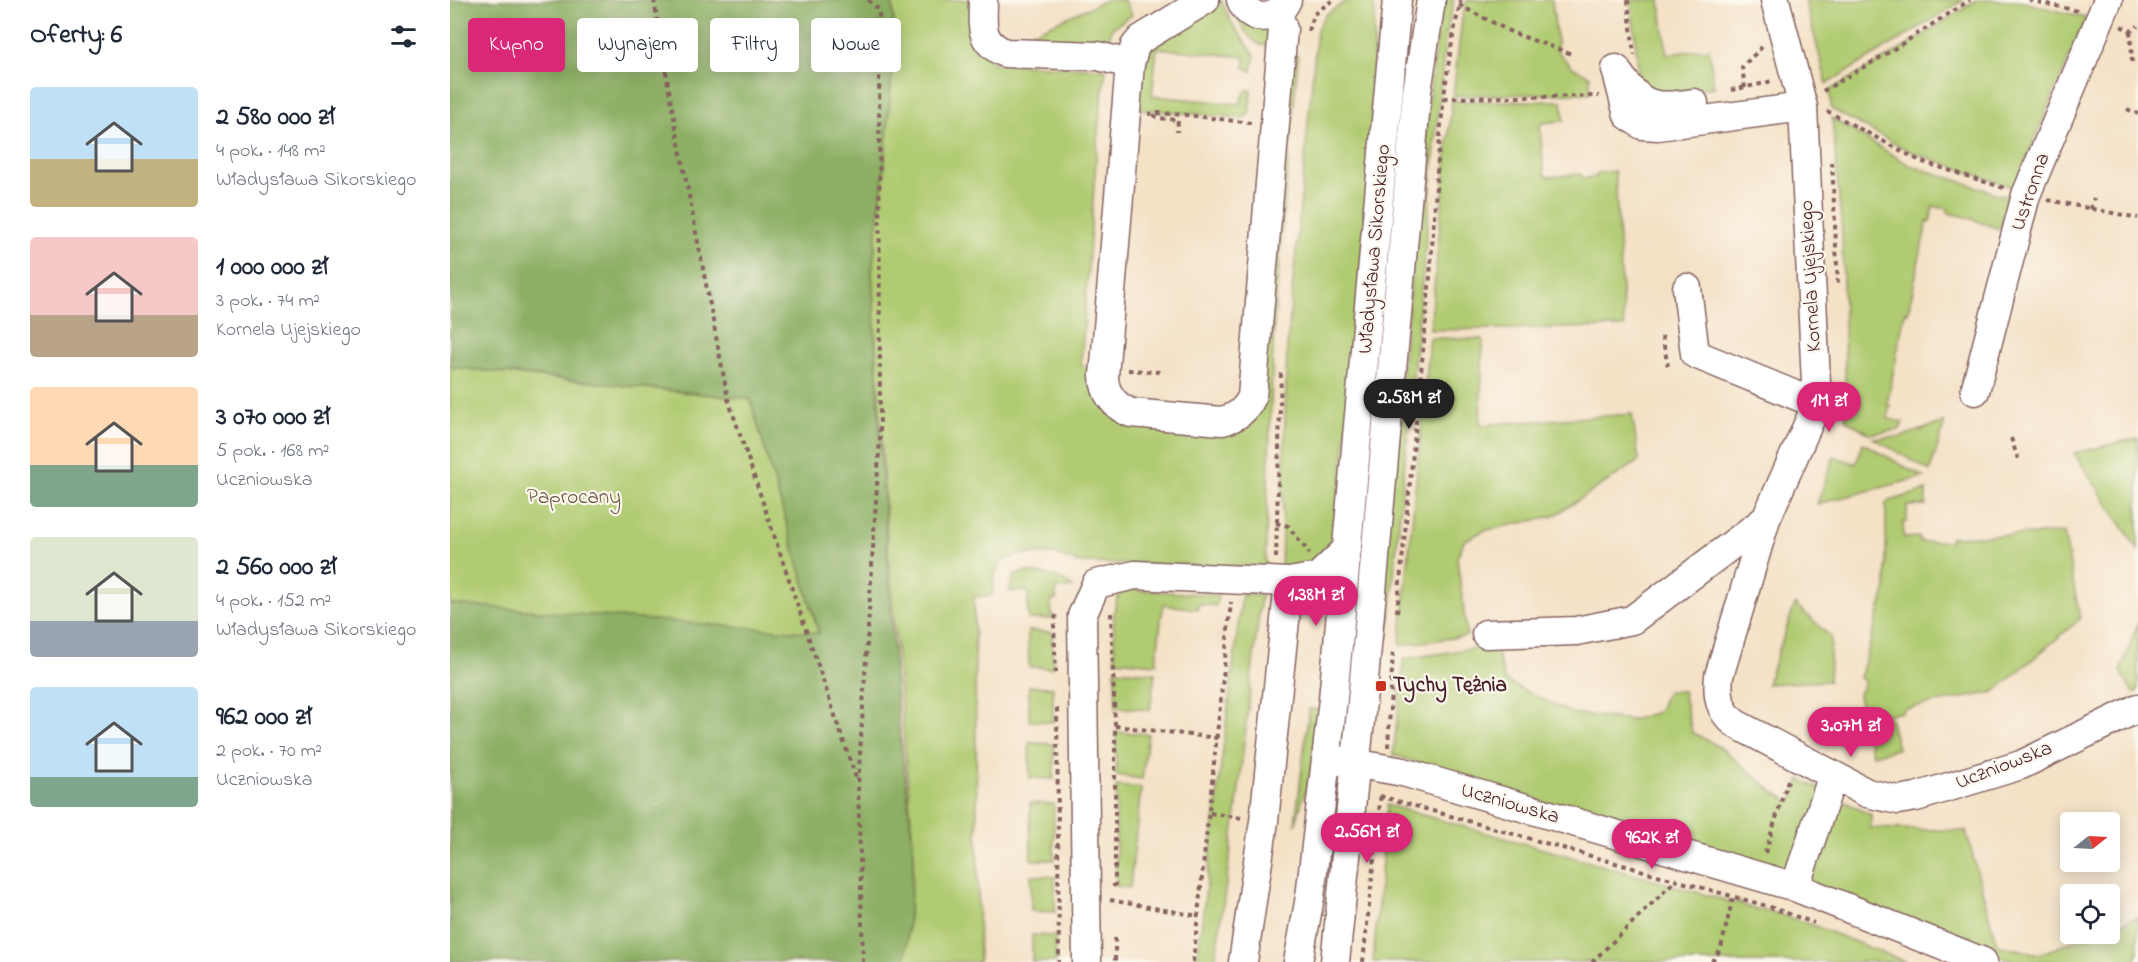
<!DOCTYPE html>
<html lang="pl">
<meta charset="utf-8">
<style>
body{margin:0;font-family:"Indie Flower",sans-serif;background:#f6f6f7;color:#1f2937;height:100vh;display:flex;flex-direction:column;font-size:22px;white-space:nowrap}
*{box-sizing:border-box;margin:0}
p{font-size:20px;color:#747a83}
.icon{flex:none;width:33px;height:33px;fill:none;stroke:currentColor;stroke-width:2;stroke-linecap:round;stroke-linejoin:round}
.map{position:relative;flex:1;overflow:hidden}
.panel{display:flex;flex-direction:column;background:#fff;width:450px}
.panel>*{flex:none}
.guide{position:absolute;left:18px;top:18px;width:570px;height:54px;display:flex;gap:12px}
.needle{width:39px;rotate:72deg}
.buttons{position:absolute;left:1610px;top:812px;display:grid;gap:12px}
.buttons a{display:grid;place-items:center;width:60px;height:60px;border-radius:6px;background:#fff;box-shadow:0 3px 15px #0003;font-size:30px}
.price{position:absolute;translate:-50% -51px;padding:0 14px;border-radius:21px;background:#db2777;color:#fff;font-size:20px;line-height:39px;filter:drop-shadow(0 2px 3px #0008)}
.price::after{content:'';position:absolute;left:50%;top:36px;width:18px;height:14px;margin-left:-9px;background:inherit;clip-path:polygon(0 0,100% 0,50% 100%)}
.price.current{background:#222;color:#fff}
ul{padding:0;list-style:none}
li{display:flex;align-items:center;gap:18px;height:150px;padding:0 30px}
li span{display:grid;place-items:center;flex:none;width:168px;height:120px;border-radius:6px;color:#555}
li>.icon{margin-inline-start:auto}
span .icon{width:72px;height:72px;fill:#fffc;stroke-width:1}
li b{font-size:26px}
h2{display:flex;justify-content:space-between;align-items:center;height:72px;padding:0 30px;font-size:26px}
.tag{padding:0 21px;border-radius:6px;background:#fff;box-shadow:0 3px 15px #0003;font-size:21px;line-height:54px}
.tag.current{background:#db2777;color:#fff}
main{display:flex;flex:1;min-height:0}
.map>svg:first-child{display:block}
.green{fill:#b0cb71;stroke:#7d754e;stroke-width:1.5}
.forest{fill:#8caf63;stroke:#6b6747;stroke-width:1.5}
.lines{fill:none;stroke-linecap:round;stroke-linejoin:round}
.minor-casing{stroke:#866361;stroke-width:31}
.path{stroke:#866361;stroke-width:4;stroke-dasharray:4.5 4.5;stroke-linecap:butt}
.minor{stroke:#fff;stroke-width:28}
.poi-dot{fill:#c8321e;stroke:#fbf7ec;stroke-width:2}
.labels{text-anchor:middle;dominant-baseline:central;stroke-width:4.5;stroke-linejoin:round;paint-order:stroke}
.street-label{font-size:21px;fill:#4a1f2b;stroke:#fbf7ec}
.park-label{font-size:21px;fill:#695340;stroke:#fbf7ec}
.poi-label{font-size:21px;font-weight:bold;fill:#4a1f2b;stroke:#fbf7ec;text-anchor:start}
</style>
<main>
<section class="panel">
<h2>Oferty: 6<svg class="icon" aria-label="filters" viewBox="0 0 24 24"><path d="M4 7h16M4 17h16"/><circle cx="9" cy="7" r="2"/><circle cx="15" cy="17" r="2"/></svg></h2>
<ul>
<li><span style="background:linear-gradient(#bfe0f5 60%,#c2b280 0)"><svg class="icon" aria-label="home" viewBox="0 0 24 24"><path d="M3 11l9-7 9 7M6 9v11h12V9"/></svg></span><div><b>2 580 000 zł</b><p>4 pok. · 148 m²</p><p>Władysława Sikorskiego</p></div></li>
<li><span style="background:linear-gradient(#f6c9c9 65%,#b9a48a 0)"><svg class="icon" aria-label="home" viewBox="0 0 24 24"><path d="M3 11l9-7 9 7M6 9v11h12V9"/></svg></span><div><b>1 000 000 zł</b><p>3 pok. · 74 m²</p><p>Kornela Ujejskiego</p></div></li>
<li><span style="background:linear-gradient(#ffd9b3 65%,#7fa58c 0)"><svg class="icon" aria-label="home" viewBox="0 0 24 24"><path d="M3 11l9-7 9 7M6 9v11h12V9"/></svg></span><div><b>3 070 000 zł</b><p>5 pok. · 168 m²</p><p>Uczniowska</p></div></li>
<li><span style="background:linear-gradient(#dfe7d0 70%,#9aa5b1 0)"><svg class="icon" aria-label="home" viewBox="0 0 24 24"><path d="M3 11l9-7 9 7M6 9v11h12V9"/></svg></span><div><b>2 560 000 zł</b><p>4 pok. · 152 m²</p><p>Władysława Sikorskiego</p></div></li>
<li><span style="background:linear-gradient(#bfe0f5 75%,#7fa58c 0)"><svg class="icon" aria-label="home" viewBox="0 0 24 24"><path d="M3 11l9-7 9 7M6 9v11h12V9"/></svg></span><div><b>962 000 zł</b><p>2 pok. · 70 m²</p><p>Uczniowska</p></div></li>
</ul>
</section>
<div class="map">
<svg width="1688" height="962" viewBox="0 0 1688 962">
<rect width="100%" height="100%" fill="#fbf7ec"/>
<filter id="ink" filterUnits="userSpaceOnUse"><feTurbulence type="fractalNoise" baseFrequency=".0167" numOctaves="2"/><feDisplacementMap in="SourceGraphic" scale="12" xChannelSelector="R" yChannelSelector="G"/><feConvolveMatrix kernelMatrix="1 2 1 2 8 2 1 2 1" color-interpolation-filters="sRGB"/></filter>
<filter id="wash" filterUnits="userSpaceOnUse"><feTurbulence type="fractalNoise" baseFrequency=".008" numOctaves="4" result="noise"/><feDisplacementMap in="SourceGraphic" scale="24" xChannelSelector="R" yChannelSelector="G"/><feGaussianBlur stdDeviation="1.35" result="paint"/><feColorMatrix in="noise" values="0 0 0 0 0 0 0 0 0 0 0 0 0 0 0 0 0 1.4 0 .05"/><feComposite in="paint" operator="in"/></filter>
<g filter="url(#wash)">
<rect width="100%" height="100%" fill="#f4e1c6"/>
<path class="green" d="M 442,0 L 526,0 L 525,43 L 542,63 L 656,69 L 649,119 L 631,364 L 647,376 L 650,392 L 787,422 L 839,54 L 847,55 L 848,59 L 824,319 L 815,567 L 633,563 C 623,562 617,558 607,555 C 600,552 591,554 583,554 C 550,554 544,565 542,596 L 524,597 L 529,962 L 455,962 L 464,855 L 437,538 L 422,272 L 434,171 L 445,36 Z
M 656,0 L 674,0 L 682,15 L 662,28 L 658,42 L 633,42 L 574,50 L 577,35 Z
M 768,0 L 771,0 L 783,25 L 805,55 L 802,72 L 794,67 L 795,57 L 707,48 L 702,96 L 790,104 L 792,97 L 797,90 L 801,90 L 799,115 L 793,118 L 683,109 L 697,52 Z
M 779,0 L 819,29 L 824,46 C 819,46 813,46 809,44 C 795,38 785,13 779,0 Z
M 898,0 L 921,0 L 925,11 L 922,97 L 928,98 L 886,541 L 875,563 L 831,569 L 837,347 L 867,29 L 875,15 Z
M 992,0 L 1004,0 L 995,40 L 938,638 L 926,637 L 978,104 Z
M 1017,0 L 1102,0 L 1108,52 L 1122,67 L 1140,76 L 1140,93 L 1003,96 L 1012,19 Z
M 1181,0 L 1210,0 L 1217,54 L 1259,49 L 1264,87 L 1208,93 L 1196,88 L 1189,75 Z
M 1355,0 L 1514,0 L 1377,84 Z
M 1526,0 L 1566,0 L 1636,18 L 1564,188 L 1459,151 L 1381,109 L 1380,90 L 1452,49 Z
M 1002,101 L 1112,101 L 1114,121 L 1092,123 L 1090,126 L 1094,174 L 1097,177 L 1131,174 L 1132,178 L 1147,177 L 1147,173 L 1165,171 L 1174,327 L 980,330 Z
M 1382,118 L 1459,165 L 1561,198 L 1549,229 L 1516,217 L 1498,213 L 1498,209 L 1483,206 L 1480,222 L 1477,221 L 1458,313 L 1455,312 L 1437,404 L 1440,405 L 1438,419 L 1454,422 L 1449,430 L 1420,434 L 1396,420 L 1392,231 Z
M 980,338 L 1033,339 L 1030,425 L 1182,414 L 1189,461 L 1104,516 L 1033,531 L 1014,541 L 1007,558 L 1017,636 L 950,645 Z
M 0,367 L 300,399 L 369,634 L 0,604 Z
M 1495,422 L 1480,471 L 1423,438 L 1450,437 Z
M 1688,438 L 1688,550 L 1624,453 Z
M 1413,443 L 1473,477 L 1367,504 L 1384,456 L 1406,464 Z
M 1476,490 L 1476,505 L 1457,506 L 1457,522 L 1453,522 L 1454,538 L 1469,537 L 1470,542 L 1500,541 L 1501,537 L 1614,533 L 1630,619 L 1544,692 L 1453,709 L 1453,712 L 1439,714 L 1448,749 L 1422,755 L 1408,696 L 1415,682 L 1410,678 L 1436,588 L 1436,502 Z
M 574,572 C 594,573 608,575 623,587 L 606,589 L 606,600 L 601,601 L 602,619 L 578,619 L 578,591 L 559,591 L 564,576 Z
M 682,590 L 768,595 L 766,606 L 748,604 L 748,609 L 713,605 L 706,664 L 665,660 C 665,645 659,601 672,593 C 675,591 679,591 682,590 Z
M 792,594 L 811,595 L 786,813 L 765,962 L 747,962 Z
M 1345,604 L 1381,637 L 1379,681 L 1317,684 Z
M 1688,623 L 1688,691 L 1683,693 L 1670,671 Z
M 578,631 L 602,632 L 603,668 L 579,667 Z
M 1045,645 L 1055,681 L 1121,713 L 1181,720 L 1208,712 L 1217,691 L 1233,691 L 1242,732 L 1271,748 L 1324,792 L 1341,802 L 1350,779 L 1421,815 L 1421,828 L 1516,831 L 1547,945 L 1589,954 L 1646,933 L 1659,933 L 1659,928 L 1688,917 L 1688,951 L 1685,962 L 1564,962 L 1371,888 L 943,755 L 954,659 Z
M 665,670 L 705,673 L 700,710 L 666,707 Z
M 579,686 L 603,687 L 603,722 L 579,721 Z
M 859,709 L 872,710 L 864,762 L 845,825 Z
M 666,732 L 698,734 L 692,779 L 666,775 Z
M 579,743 L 604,744 L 604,779 L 580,778 Z
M 666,786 L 691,788 L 680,888 L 666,886 Z
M 580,803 L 604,804 L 604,860 L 581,860 Z
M 937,805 L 1285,903 L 1289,901 L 1290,904 L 1309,911 L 1312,909 L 1357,923 L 1456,962 L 923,962 Z
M 581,875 L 605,877 L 605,912 L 581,911 Z
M 582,935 L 605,936 L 606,962 L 582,962 Z"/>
<path class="forest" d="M 0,0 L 442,0 L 445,36 L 434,171 L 422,272 L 431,461 L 448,714 L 464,855 L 455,962 L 0,962 L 0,604 L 369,633 L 300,399 L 0,367 Z"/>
</g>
<g filter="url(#ink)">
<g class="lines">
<g class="minor-casing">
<path id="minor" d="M 533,0 C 533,25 528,41 555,53 L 648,56 L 680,64
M 755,0 L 691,39 L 685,46 L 680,64 L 654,376 C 654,393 665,407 681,413 L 772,421 C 786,418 796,410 802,397 L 833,29 L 828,13
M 791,0 C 800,24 828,21 837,0
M 1166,69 L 1178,115 L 1192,125 L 1208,126 L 1353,107
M 1169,74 C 1193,108 1204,109 1244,103
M 1237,288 L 1245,354 L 1367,404
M 1525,391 L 1576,195 L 1658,0
M 1316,519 L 1269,676 C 1267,696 1269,711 1286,724 L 1417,793 L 1448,800 L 1466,797 L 1571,765 L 1688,708
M 1036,634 L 1126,631 L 1182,620 L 1316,519 L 1367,404 L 1353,107 L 1325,0
M 887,760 L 953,772 L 1345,887 L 1533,962
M 1345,887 L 1383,775
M 637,962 L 632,616 L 646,584 L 685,575 L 839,582 L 868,577 L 897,549
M 793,962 L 814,821 L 839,582
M 848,962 L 860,897 L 883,699 L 947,0
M 885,962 L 912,702 L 967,92 L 981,0"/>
</g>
<path class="path" d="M 204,0 L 221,102 L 278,399 L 407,781
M 1178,0 L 1184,55
M 1579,0 L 1628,11
M 1009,5 L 1063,33 L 1122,54
M 1671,26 L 1680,31 L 1688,26
M 859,31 L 864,14 L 883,0
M 1680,31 L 1682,62
M 1295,88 L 1292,67 L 1313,46
M 1281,90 L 1316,83 L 1323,80
M 1373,91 L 1433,56 L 1520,0
M 994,98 L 1149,96
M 1677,109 L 1688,114
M 1377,111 L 1470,161 L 1554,188
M 698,114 L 709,113 L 737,115 L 801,123
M 703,115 L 708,118 L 728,120 L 727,132
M 1382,162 L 1388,287
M 1598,200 L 1688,218
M 1640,209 L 1644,198
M 1212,336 L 1218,366
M 678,370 L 710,372 L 710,370
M 1392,405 L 1393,423
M 1561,438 L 1568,459
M 826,523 L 838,526 L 860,554
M 826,558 L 831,371
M 947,612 C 958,500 970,388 980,276 C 987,184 989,90 1011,0
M 661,613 L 665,726 L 665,884 L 661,889
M 606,615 L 604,625 L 606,673
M 607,708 L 609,962
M 665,726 L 767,738
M 938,747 L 943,649
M 930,796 L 1320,907 L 1364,923
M 760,813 L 792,818
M 1315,853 L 1339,777
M 660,900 L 748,916
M 665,938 L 665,962
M 413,962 L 408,785 L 430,438 L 429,10 L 418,0
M 743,962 L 781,602
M 913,962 L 931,793
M 1142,962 L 1227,879
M 1262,962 L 1271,948 L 1283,897"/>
<use href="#minor" class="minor"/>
</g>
</g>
<rect class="poi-dot" x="925" y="680" width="12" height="12" rx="3"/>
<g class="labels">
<g class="street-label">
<text transform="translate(1581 192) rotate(-71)">Ustronna</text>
<text transform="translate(925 249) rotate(-85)">Władysława Sikorskiego</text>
<text transform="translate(1361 276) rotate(-93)">Kornela Ujejskiego</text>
<text transform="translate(1554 766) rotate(-21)">Uczniowska</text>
<text transform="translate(1060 804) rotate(16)">Uczniowska</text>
</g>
<g class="park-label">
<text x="124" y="498">Paprocany</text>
</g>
<g class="poi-label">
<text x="943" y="686">Tychy Tężnia</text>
</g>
</g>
</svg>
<div class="buttons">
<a><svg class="needle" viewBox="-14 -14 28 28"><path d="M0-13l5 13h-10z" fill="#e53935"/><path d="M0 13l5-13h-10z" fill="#747a83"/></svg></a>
<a><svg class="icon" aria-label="locate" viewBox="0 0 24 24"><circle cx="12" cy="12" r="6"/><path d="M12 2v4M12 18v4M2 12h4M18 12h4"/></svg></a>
</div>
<b class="price current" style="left:959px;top:430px">2.58M zł</b>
<b class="price" style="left:1379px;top:433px">1M zł</b>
<b class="price" style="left:866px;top:627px">1.38M zł</b>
<b class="price" style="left:1401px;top:758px">3.07M zł</b>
<b class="price" style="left:917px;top:864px">2.56M zł</b>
<b class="price" style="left:1202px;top:870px">962K zł</b>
<div class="guide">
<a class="tag current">Kupno</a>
<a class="tag">Wynajem</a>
<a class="tag">Filtry</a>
<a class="tag">Nowe</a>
</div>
</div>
</main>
